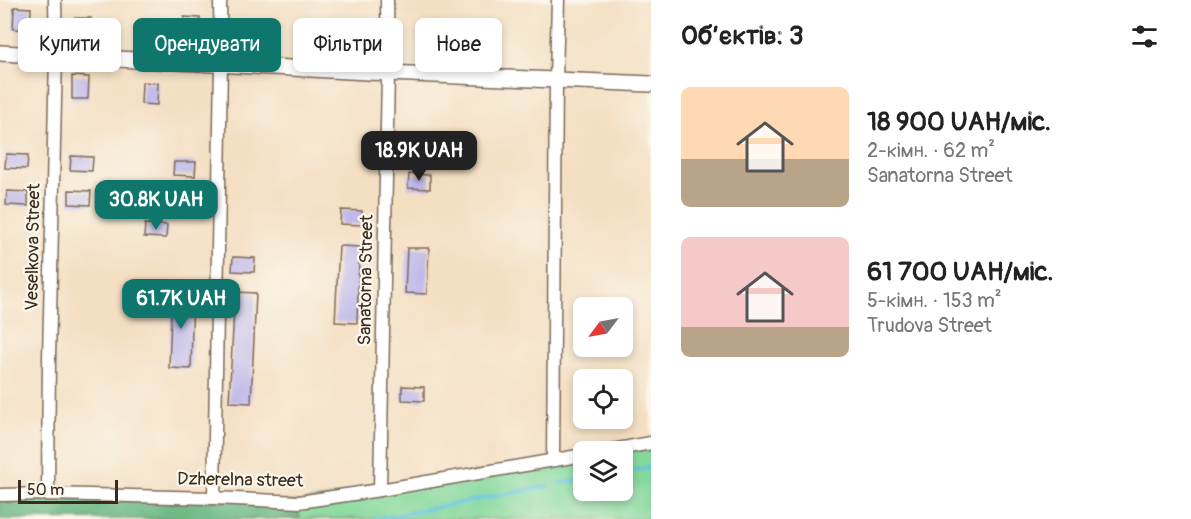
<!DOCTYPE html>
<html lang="uk">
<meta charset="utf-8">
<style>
body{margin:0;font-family:Pangolin,sans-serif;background:#f6f6f6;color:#222;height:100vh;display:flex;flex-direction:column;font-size:22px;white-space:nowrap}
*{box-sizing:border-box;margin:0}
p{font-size:20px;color:#767676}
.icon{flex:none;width:33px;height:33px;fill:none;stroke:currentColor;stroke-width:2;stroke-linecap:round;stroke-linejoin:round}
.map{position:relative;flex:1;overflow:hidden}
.details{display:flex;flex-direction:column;background:#fff;width:540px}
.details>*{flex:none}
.guide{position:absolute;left:18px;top:18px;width:543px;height:54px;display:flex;gap:12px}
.needle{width:39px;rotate:238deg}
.controls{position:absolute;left:573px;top:297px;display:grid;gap:12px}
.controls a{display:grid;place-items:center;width:60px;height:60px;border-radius:9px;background:#fff;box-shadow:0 3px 9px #0003;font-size:30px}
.scale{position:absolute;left:18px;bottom:15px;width:100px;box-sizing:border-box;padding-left:6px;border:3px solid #3b2a1e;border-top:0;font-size:16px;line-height:21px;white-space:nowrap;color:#3b2a1e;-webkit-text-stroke:4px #fbf7ec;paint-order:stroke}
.price{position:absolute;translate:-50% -51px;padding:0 14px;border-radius:12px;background:#0f766e;color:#fff;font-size:20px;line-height:39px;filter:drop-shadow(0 2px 3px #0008)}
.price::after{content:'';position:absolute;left:50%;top:36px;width:18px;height:14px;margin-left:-9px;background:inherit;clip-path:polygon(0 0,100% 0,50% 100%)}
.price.current{background:#222;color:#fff}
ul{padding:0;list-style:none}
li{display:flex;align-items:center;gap:18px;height:150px;padding:0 30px}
li span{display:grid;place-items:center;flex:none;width:168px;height:120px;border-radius:9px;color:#555}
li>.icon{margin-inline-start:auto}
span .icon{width:72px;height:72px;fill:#fffc;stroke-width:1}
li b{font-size:26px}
h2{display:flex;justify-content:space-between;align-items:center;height:72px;padding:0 30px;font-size:26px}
.tag{padding:0 21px;border-radius:9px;background:#fff;box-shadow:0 3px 9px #0003;font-size:21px;line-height:54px}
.tag.current{background:#0f766e;color:#fff}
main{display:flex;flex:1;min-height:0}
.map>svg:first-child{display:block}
.green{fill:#84d89b;stroke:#60815c;stroke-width:1.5}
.forest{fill:#6bb883;stroke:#537150;stroke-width:1.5}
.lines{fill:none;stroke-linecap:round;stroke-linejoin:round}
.stream{stroke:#61c5df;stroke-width:4}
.building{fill:#c0b9ea}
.minor-casing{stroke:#7c6958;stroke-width:15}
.tertiary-casing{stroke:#7c6958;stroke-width:18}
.minor{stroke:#fff;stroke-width:12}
.tertiary{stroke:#fff;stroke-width:15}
.labels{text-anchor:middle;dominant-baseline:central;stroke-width:4.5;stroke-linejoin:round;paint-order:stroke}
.street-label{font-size:18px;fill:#3b2a1e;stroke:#fbf7ec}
</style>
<main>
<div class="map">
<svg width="651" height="519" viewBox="0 0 651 519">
<rect width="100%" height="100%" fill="#fbf7ec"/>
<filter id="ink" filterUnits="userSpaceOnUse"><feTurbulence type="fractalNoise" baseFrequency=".0167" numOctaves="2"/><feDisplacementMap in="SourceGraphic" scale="12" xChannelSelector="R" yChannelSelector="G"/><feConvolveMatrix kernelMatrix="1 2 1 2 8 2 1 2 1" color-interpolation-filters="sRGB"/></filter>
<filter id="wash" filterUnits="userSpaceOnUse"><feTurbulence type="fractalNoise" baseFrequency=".008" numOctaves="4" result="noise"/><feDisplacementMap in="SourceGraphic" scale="24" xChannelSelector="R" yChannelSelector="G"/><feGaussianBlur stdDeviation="1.35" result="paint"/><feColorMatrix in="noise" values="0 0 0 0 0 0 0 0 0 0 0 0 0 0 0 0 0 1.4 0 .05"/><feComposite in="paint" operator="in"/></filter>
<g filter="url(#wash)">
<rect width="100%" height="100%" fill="#f4dfc3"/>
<path class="green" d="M 651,443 L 651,519 L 299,519 L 299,502 L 583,455 L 584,490 L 622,490 L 622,452 Z"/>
<path class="forest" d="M 0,497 L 299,502 L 299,519 L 0,519 Z"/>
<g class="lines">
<path class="stream" d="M 622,472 L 651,467
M 560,483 L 584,479
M 376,519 L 548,486"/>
</g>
<g id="blocks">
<path class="building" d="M 14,7 L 31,8 L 30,30 L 13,29 Z
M 184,17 L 200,18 L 200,40 L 183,39 Z
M 74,18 L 91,18 L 90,40 L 74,40 Z
M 72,76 L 89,77 L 88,99 L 72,99 Z
M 142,82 L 158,83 L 157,105 L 141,104 Z
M 6,154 L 28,155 L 27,169 L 5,168 Z
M 71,156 L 93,157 L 92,171 L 70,170 Z
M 174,162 L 196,162 L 195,176 L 173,175 Z
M 409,174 L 430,175 L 430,189 L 408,188 Z
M 69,190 L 91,191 L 90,205 L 69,204 Z
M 7,191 L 28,192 L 28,206 L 6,205 Z
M 341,210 L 362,211 L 362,225 L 340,224 Z
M 145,224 L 167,225 L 166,238 L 144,237 Z
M 339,246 L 361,247 L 360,261 L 359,261 L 357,323 L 335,322 Z
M 407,248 L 429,248 L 427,294 L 405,293 Z
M 233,257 L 255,258 L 254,272 L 232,271 Z
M 172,290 L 193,291 L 191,369 L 169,368 Z
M 235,292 L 256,293 L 251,403 L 229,402 Z
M 402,386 L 424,387 L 424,401 L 402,400 Z"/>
</g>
</g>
<g filter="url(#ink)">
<use href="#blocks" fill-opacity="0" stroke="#7c6958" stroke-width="1.5"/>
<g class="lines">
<g class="minor-casing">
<path id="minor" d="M 601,452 L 651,443
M 553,460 L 556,79 L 558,0
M 380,490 L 388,73 L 387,0
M 48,494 L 49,358 L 56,56 L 55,0
M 0,495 L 48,494 L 214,498 L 299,502 L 380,490 L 584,455
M 214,498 L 221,64 L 220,0"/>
</g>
<g class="tertiary-casing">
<path id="tertiary" d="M 0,53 L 388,73 L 651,84"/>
</g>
<use href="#minor" class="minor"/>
<use href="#tertiary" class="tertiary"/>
</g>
</g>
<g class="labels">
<g class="street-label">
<text transform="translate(33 247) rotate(-89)">Veselkova Street</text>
<text transform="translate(366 280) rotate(-89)">Sanatorna Street</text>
<text transform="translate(240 480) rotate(1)">Dzherelna street</text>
</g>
</g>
</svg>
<div class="controls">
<a><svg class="needle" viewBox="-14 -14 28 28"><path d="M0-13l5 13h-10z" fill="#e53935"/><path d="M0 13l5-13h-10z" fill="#767676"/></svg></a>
<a><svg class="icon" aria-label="locate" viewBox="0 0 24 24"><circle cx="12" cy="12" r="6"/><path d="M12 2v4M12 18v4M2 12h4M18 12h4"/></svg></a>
<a><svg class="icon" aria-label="layers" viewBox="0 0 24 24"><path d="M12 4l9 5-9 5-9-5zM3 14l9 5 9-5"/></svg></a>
</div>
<div class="scale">50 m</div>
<b class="price current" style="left:419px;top:182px">18.9K UAH</b>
<b class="price" style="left:156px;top:231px">30.8K UAH</b>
<b class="price" style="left:181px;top:330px">61.7K UAH</b>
<div class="guide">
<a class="tag">Купити</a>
<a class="tag current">Орендувати</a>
<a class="tag">Фільтри</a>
<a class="tag">Нове</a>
</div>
</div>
<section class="details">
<h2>Об’єктів: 3<svg class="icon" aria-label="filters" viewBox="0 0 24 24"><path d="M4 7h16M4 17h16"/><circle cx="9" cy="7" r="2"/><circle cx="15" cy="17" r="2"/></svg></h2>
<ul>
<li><span style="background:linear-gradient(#ffd9b3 60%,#b9a48a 0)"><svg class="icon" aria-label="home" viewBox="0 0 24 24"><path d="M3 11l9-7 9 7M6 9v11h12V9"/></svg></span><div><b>18 900 UAH/міс.</b><p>2-кімн. · 62 m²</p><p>Sanatorna Street</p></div></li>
<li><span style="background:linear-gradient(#f6c9c9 75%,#b9a48a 0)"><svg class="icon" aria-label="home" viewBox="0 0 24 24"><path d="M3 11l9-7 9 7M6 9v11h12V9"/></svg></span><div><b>61 700 UAH/міс.</b><p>5-кімн. · 153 m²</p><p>Trudova Street</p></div></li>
</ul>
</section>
</main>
